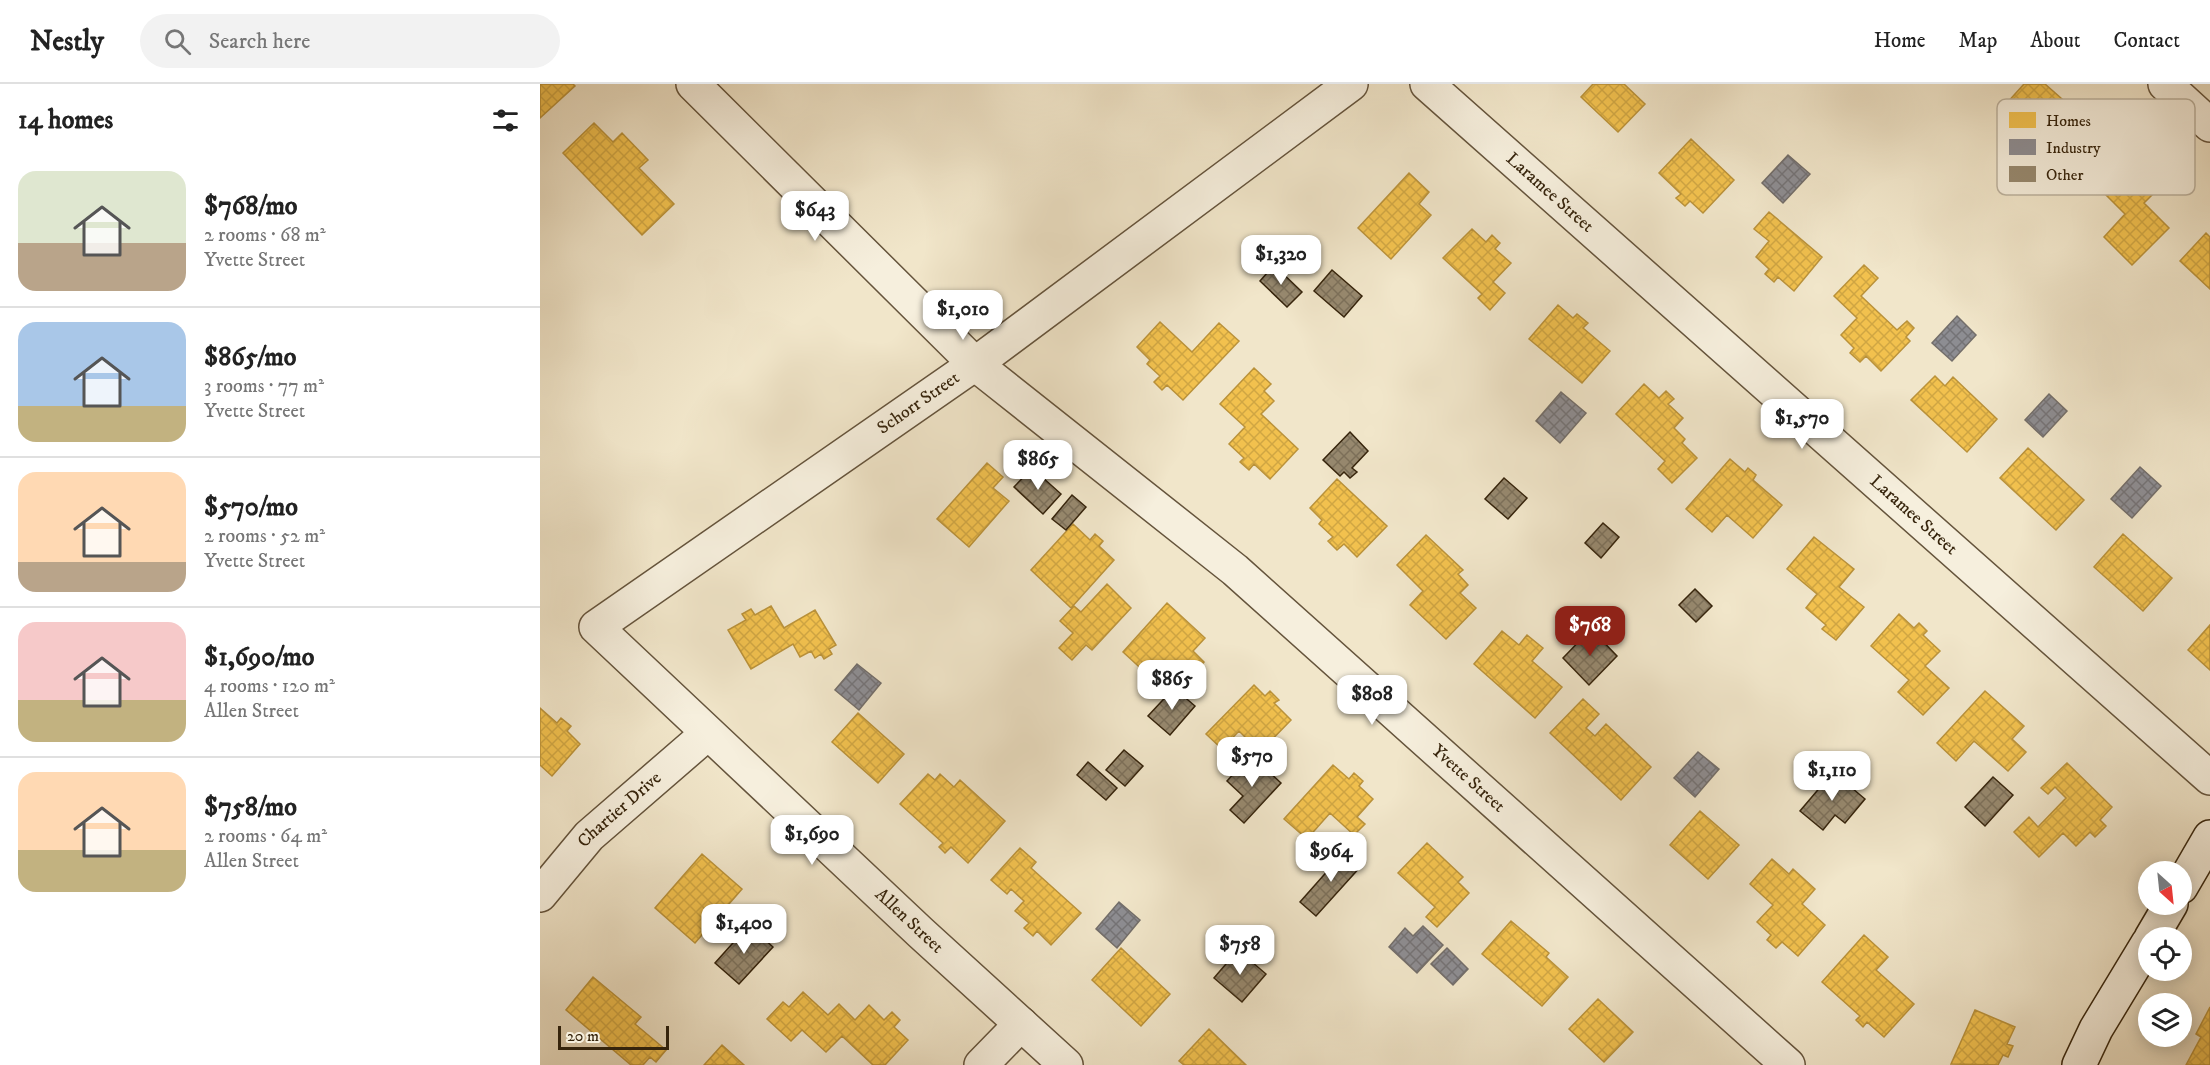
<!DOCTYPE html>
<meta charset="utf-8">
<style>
body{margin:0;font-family:"IM FELL DW Pica",serif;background:#f2f2f2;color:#222;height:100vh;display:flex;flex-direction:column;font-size:22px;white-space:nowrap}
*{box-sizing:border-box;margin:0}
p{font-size:20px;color:#767676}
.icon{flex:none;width:33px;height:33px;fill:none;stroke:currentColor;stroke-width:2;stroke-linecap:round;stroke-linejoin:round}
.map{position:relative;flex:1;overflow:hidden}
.side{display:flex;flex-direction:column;background:#fff;width:540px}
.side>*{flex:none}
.needle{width:39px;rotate:153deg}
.buttons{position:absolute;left:1598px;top:777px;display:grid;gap:12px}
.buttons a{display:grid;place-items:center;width:54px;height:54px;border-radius:50%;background:#fff;box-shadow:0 3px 15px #0003;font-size:30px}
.scale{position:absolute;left:18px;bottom:15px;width:111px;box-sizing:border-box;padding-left:6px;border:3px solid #36240c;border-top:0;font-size:16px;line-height:21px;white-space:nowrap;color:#36240c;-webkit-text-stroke:4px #f6efdd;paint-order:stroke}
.price{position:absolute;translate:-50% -51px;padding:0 14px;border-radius:12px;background:#fff;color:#222;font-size:20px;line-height:39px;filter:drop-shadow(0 2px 3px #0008)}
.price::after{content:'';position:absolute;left:50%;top:36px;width:18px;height:14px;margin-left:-9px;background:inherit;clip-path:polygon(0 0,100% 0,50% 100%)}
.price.selected{background:#8f2418;color:#fff}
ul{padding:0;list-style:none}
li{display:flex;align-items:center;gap:18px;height:150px;padding:0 18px}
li+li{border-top:2px solid #e0e0e0}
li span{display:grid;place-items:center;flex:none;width:168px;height:120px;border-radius:18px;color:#555}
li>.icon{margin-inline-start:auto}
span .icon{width:72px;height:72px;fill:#fffc;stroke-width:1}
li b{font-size:26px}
h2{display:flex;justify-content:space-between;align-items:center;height:72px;padding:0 18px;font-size:26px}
header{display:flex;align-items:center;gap:36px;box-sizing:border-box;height:84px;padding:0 30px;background:#fff;border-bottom:2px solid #e0e0e0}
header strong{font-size:28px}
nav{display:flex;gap:33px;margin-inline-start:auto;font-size:21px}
.search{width:420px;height:54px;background:#f2f2f2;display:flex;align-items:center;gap:15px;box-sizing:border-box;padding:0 21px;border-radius:33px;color:#767676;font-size:22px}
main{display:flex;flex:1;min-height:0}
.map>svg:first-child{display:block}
.homes{fill:url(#homes-cross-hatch);stroke:#ba923a;stroke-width:1.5}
.industry{fill:url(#industry-cross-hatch);stroke:#736e6a;stroke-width:1.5}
.building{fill:url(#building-cross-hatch);stroke:#36240c;stroke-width:1.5}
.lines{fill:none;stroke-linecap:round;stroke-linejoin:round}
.street-casing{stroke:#65543c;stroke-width:36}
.secondary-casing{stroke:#36240c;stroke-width:36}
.street{stroke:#f6efdd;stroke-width:33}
.secondary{stroke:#f6efdd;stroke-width:33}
.labels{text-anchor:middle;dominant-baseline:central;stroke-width:6;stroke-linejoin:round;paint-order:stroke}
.street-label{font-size:18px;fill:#36240c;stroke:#f6efdd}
.key{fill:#f6efdd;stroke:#bcb29e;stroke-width:1.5}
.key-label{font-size:16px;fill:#36240c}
</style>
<header>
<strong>Nestly</strong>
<div class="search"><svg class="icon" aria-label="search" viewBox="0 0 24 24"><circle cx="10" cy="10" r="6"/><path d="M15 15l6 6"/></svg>Search here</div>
<nav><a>Home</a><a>Map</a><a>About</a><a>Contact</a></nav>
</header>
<main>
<section class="side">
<h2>14 homes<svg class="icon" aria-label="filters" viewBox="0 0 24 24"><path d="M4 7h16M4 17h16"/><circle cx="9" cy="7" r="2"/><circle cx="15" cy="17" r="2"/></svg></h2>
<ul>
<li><span style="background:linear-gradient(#dfe7d0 60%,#b9a48a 0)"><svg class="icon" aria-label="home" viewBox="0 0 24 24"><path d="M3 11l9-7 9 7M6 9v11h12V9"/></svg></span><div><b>$768/mo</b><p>2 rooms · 68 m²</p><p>Yvette Street</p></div></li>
<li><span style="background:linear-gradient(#a9c7e8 70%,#c2b280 0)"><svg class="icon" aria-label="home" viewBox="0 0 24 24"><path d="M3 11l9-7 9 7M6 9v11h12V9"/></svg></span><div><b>$865/mo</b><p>3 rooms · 77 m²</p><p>Yvette Street</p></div></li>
<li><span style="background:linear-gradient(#ffd9b3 75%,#b9a48a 0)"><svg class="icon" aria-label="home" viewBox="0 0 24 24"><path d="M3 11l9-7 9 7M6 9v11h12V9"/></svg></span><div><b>$570/mo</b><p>2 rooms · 52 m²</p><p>Yvette Street</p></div></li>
<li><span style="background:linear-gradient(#f6c9c9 65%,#c2b280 0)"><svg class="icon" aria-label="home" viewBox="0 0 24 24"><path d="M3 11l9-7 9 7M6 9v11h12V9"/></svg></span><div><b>$1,690/mo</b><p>4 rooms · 120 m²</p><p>Allen Street</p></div></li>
<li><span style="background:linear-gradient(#ffd9b3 65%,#c2b280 0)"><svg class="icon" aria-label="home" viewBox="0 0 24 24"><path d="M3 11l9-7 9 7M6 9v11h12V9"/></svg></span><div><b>$758/mo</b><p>2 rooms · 64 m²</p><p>Allen Street</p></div></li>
</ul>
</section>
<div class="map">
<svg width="1670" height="981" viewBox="0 0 1670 981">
<defs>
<pattern id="homes-cross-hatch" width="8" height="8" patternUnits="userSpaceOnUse" patternTransform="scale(1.5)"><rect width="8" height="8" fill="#f2c14e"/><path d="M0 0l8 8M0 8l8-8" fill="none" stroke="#d0a643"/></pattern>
<pattern id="industry-cross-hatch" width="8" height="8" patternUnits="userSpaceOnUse" patternTransform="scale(1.5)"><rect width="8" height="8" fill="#8d8d92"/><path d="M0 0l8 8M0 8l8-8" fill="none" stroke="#747376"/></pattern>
<pattern id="building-cross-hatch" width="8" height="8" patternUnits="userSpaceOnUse" patternTransform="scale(1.5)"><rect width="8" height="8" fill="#97896f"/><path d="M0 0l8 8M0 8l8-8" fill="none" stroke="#7c705a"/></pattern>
</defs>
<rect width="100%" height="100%" fill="#f1e6ca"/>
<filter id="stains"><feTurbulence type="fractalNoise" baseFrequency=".00333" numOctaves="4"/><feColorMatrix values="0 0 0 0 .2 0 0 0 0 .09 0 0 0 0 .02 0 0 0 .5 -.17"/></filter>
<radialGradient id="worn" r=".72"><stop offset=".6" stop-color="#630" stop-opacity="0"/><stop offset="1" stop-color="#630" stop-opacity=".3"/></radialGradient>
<path class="homes" d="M 0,0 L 33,0 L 35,2 L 0,34 Z
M 1053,0 L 1084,0 L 1105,20 L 1078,48 L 1041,13 Z
M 1484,0 L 1505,0 L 1547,37 L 1505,84 L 1467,49 L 1480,33 L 1466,20 Z
M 54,39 L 73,58 L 82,49 L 108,76 L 99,84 L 134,120 L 102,151 L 23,69 Z
M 1151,55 L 1194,96 L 1163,129 L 1150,117 L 1145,122 L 1136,114 L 1141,110 L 1119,89 Z
M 1583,72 L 1617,106 L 1604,119 L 1629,144 L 1592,181 L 1564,153 L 1585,130 L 1555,100 Z
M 869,89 L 889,108 L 879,120 L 891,131 L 851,175 L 818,144 Z
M 1229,128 L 1282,173 L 1254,207 L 1238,193 L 1234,198 L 1225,190 L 1229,185 L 1216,173 L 1229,157 L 1214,145 Z
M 932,145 L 946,158 L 952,151 L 960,159 L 955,165 L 971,179 L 953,198 L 965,209 L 950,226 L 938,214 L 942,210 L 903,174 Z
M 1666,149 L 1670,153 L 1670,205 L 1640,177 Z
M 1324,181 L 1338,194 L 1321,212 L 1357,246 L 1367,237 L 1374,244 L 1366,253 L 1370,257 L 1341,287 L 1326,272 L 1320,278 L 1310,269 L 1314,264 L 1301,251 L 1317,234 L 1294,212 Z
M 1018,221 L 1033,234 L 1037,230 L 1048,239 L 1043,244 L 1070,267 L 1042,299 L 989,255 Z
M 620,238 L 652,268 L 679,239 L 699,257 L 643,316 L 627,301 L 622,306 L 614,298 L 620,292 L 607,280 L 610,276 L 597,263 Z
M 714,284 L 731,300 L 724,307 L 734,317 L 721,330 L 758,365 L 730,395 L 714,380 L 709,386 L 700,378 L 704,374 L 689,360 L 705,343 L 680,320 Z
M 1395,292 L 1405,302 L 1413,293 L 1457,335 L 1427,368 L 1371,316 Z
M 1104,300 L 1119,314 L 1126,307 L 1134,315 L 1128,320 L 1143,334 L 1134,344 L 1145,355 L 1142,359 L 1157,374 L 1132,399 L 1118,385 L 1125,377 L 1076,330 Z
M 1488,364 L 1544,416 L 1516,446 L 1460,394 Z
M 1190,375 L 1205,388 L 1208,384 L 1216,391 L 1213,396 L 1242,421 L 1213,454 L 1187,431 L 1172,448 L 1146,425 Z
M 447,379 L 463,393 L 453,404 L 469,417 L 429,463 L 397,435 Z
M 797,395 L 847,442 L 817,473 L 804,460 L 797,466 L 788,457 L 793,453 L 779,440 L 782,436 L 770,424 Z
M 533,440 L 550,456 L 555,450 L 563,457 L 559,462 L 574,476 L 531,524 L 491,486 Z
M 1583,450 L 1632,494 L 1603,527 L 1554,483 Z
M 886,451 L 923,486 L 918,490 L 928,501 L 920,509 L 936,524 L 906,555 L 870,521 L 883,507 L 857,481 Z
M 1274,453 L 1314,485 L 1299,503 L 1324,523 L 1296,556 L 1282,545 L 1286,541 L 1266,524 L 1277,510 L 1247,485 Z
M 567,500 L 591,524 L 552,566 L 546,561 L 532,576 L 519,564 L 533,549 L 520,537 L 534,522 L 541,528 Z
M 627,519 L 665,554 L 653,567 L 664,578 L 646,599 L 634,588 L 621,603 L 583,568 Z
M 231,522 L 244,544 L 275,526 L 296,561 L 289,565 L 292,570 L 284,575 L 281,570 L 275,574 L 271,567 L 260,573 L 253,560 L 211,585 L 188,546 L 206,536 L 202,530 L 211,525 L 215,531 Z
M 1359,530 L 1374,544 L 1379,539 L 1387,547 L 1383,551 L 1400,567 L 1385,582 L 1409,604 L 1383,631 L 1358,608 L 1369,596 L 1331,562 Z
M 1670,541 L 1670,586 L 1648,566 Z
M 962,547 L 979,561 L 987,551 L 1003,564 L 992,577 L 1022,603 L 995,634 L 934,580 Z
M 714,601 L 725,612 L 730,607 L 739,616 L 734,619 L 751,636 L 720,668 L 699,647 L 682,665 L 666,650 Z
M 1445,607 L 1484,642 L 1472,655 L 1486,668 L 1468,687 L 1434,657 L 1416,677 L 1397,659 Z
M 1043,615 L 1059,630 L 1046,644 L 1055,652 L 1066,640 L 1111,683 L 1081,716 L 1010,649 Z
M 0,624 L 17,639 L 21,634 L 31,642 L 27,647 L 40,660 L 12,692 L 0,681 Z
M 318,629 L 364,670 L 338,699 L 292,658 Z
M 1527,679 L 1572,723 L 1560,736 L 1566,742 L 1555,753 L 1550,748 L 1536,762 L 1523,749 L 1499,773 L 1474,748 L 1489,733 L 1498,743 L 1526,714 L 1515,703 L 1508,710 L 1501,704 Z
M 793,681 L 809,695 L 814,689 L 823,697 L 819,702 L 833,715 L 817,733 L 825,740 L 814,751 L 790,729 L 767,755 L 744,735 Z
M 388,690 L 395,696 L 400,690 L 414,703 L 420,696 L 465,737 L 428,779 L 411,763 L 405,769 L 399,763 L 403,759 L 360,720 Z
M 1160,727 L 1199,761 L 1168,795 L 1130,761 Z
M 887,759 L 923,793 L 918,798 L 929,809 L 897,843 L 886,833 L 895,823 L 858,789 Z
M 480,764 L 496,778 L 491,784 L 541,829 L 511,861 L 497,847 L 493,852 L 484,844 L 489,839 L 475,827 L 484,817 L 471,805 L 467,810 L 451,796 Z
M 162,770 L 202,805 L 155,859 L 115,824 Z
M 1232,775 L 1249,790 L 1253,785 L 1275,805 L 1262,820 L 1285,841 L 1258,872 L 1242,858 L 1236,864 L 1227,856 L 1231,851 L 1217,838 L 1233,821 L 1210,800 Z
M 971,837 L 1009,869 L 1006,873 L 1028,893 L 1002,922 L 942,870 Z
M 1324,851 L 1348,873 L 1336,886 L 1374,920 L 1344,953 L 1327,938 L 1323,943 L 1316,936 L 1320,932 L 1282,898 Z
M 581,864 L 630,910 L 601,942 L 552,896 Z
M 53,893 L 101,933 L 95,940 L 126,966 L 116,978 L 110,973 L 103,981 L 91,981 L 26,926 Z
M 263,908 L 288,931 L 299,920 L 315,936 L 329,921 L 344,936 L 352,928 L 360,936 L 354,943 L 368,956 L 345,981 L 333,981 L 302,952 L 286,968 L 262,946 L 251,957 L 227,935 L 243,918 L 249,923 Z
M 1058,915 L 1093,948 L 1064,978 L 1029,945 Z
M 1670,923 L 1670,981 L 1646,981 L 1661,953 L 1656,950 Z
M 1435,926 L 1475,943 L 1467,960 L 1473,962 L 1468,973 L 1463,971 L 1458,981 L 1411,980 Z
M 669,945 L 706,981 L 644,981 L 639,977 Z
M 182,961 L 204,981 L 164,981 Z"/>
<path class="industry" d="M 1248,71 L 1270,90 L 1243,119 L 1222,99 Z
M 1417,232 L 1436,251 L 1412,277 L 1392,259 Z
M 1021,308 L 1046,329 L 1020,359 L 996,337 Z
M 1509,310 L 1527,327 L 1503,353 L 1485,336 Z
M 1600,383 L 1621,402 L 1592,434 L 1571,415 Z
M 317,580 L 341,599 L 319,626 L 295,606 Z
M 1158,668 L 1179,685 L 1155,713 L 1134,694 Z
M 579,818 L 600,836 L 577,864 L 556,845 Z
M 883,842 L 903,861 L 877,889 L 849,863 L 865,844 L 873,852 Z
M 907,864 L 928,885 L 913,901 L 891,880 Z"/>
<path class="building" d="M 734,181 L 762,208 L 747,223 L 720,197 Z
M 792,186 L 822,212 L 804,233 L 774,207 Z
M 810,348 L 828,367 L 812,384 L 817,388 L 810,394 L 804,388 L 800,392 L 783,376 Z
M 492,384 L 521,410 L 503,430 L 474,403 Z
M 964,394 L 987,414 L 968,435 L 945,415 Z
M 532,411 L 546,423 L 526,446 L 512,435 Z
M 1063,439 L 1079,453 L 1061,474 L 1045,459 Z
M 1155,505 L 1172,522 L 1156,538 L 1139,521 Z
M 1051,545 L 1077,572 L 1049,601 L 1023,574 Z
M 634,604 L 655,622 L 630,651 L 608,632 Z
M 584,666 L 603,682 L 585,702 L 566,686 Z
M 711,671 L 741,699 L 704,739 L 690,726 L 703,712 L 687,697 Z
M 548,678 L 577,704 L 566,716 L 537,691 Z
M 1293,688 L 1325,715 L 1305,739 L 1295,731 L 1283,746 L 1260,727 Z
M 1453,693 L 1473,711 L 1445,742 L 1425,723 Z
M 806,766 L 822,781 L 776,832 L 760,818 Z
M 209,841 L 233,863 L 199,900 L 175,879 Z
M 698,866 L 726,890 L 702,918 L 674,894 Z"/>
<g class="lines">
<g class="street-casing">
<g id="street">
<path id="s1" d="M 153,0 L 435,280 L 695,486 L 1248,981"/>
<path id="s2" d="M 887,0 L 1670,694"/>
<path d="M 1625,0 L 1670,41"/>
<path id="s3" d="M 0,811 L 49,752 L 168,649"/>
<path d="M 441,981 L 481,940"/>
<path id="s4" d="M 526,981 L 381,849 L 56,543 L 435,280 L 811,0"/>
</g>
</g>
<g class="secondary-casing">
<path id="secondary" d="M 1641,803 L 1670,753
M 1611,854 L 1631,820
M 1539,981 L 1556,945 L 1608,859"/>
</g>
<use href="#street" class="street"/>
<use href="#secondary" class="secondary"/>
</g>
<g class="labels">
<g class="street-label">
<text stroke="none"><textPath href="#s2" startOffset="164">Laramee Street</textPath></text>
<text stroke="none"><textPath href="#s4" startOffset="1035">Schorr Street</textPath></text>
<text stroke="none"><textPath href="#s2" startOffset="650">Laramee Street</textPath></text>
<text stroke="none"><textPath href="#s1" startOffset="1042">Yvette Street</textPath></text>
<text stroke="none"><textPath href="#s3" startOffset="117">Chartier Drive</textPath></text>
<text transform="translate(369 837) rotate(43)">Allen Street</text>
</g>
</g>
<rect x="1457" y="15" width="198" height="96" rx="9" class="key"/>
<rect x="1469" y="28" width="27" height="16" fill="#f2c14e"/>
<rect x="1469" y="55" width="27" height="16" fill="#8d8d92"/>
<rect x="1469" y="82" width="27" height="16" fill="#97896f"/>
<g class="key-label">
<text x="1506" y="42">Homes</text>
<text x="1506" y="69">Industry</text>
<text x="1506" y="96">Other</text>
</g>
<rect width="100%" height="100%" filter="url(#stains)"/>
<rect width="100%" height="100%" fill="url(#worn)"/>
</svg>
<div class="buttons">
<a><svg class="needle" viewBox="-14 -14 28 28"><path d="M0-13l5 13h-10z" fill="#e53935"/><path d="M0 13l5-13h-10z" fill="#767676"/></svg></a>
<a><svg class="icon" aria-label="locate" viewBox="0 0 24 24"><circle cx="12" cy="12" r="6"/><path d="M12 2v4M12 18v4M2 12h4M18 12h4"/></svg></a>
<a><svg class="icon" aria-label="layers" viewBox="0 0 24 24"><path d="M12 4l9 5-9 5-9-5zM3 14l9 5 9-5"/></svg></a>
</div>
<div class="scale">20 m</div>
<b class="price" style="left:275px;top:158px">$643</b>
<b class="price" style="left:741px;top:202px">$1,320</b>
<b class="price" style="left:423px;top:257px">$1,010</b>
<b class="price" style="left:1262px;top:366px">$1,570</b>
<b class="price" style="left:498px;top:407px">$865</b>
<b class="price selected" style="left:1050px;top:573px">$768</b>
<b class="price" style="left:632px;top:627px">$865</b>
<b class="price" style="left:832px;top:642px">$808</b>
<b class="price" style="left:712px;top:704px">$570</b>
<b class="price" style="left:1292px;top:718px">$1,110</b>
<b class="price" style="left:272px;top:782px">$1,690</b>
<b class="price" style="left:791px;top:799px">$964</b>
<b class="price" style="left:204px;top:871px">$1,400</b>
<b class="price" style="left:700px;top:892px">$758</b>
</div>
</main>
